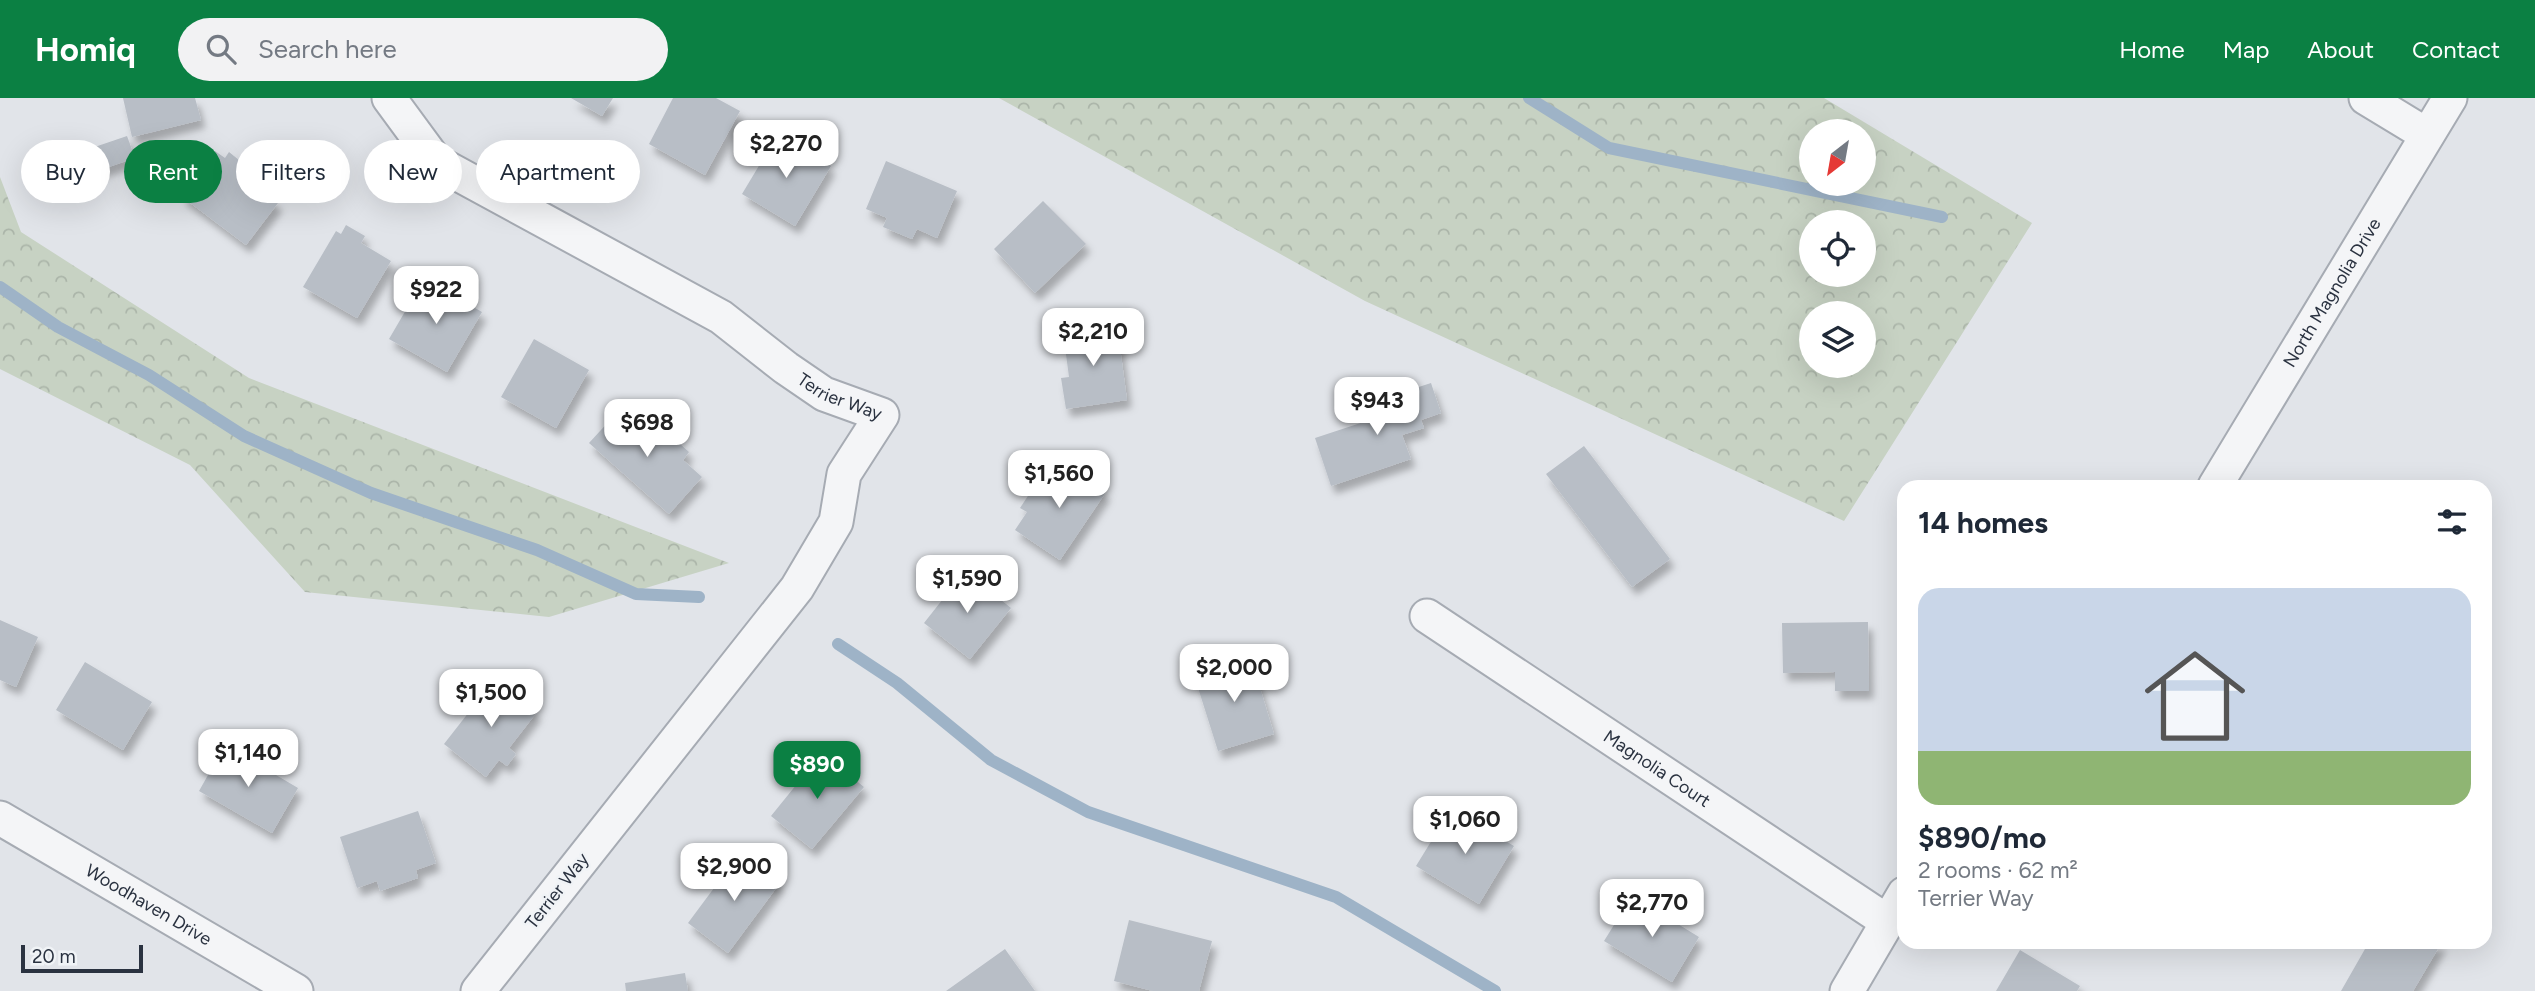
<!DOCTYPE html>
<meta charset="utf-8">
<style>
body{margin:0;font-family:Figtree,sans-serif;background:#f2f2f3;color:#1f2937;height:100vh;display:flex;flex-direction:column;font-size:26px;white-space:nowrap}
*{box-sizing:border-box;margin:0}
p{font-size:23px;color:#747a83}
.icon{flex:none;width:38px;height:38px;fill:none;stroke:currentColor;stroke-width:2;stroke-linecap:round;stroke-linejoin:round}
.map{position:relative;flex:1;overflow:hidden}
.drawer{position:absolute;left:1897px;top:382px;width:595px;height:469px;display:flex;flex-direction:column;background:#fff;border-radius:21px;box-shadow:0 7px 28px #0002}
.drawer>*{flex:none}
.hud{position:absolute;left:21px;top:42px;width:665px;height:63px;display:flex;gap:14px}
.needle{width:46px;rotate:211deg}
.tools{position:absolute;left:1799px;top:21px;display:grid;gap:14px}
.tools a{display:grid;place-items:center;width:77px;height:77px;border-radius:50%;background:#fff;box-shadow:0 7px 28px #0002;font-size:35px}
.scale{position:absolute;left:21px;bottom:18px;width:122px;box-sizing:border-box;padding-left:7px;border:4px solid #2a3240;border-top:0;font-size:19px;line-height:24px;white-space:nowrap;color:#2a3240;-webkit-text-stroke:5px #f0f3f6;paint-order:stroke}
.price{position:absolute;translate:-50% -60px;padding:0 16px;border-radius:14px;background:#fff;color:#222;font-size:23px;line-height:46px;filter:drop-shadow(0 2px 4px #0008)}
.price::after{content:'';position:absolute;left:50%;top:42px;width:21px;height:16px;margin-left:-10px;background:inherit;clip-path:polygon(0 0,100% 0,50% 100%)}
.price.on{background:#0b8043;color:#fff}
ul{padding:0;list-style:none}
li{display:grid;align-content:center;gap:14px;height:371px;padding:0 21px}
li+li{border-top:2px solid #e0e1e3}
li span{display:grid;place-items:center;height:217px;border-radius:21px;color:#555}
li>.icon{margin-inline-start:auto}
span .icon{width:126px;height:126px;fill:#fffc;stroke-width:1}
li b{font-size:30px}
h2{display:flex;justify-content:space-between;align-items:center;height:84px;padding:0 21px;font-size:30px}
.tag{padding:0 24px;border-radius:32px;background:#fff;box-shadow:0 7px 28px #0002;font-size:24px;line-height:63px}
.tag.on{background:#0b8043;color:#fff}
header{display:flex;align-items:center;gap:42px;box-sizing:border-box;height:98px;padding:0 35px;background:#0b8043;color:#fff}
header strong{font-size:33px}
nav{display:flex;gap:38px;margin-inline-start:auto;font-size:24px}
.search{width:490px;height:63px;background:#f2f2f3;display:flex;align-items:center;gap:18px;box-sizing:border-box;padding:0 24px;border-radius:38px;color:#747a83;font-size:26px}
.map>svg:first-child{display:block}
.forest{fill:url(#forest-crowns);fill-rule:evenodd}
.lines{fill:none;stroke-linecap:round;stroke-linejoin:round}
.stream{stroke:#9eb3c7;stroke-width:12}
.building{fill:#b8bec6;filter:url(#shadow)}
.street-casing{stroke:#a6abb3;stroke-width:37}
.street{stroke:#f4f5f7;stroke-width:33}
.labels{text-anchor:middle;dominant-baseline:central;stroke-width:5;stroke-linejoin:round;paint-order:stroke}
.street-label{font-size:18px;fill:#2a3240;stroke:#f0f3f6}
</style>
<header>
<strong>Homiq</strong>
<div class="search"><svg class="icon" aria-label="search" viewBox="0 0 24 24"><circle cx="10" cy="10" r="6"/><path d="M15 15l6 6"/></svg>Search here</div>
<nav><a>Home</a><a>Map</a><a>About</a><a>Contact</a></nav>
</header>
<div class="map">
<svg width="2535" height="893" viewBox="0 0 2535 893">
<defs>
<pattern id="forest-crowns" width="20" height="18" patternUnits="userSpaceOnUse" patternTransform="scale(1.75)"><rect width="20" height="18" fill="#c7d2c3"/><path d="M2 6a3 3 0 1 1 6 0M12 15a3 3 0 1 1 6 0" fill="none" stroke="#abb5a9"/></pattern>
<filter id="shadow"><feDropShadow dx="4.5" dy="8" stdDeviation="3.5" flood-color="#0004"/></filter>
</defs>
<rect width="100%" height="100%" fill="#e1e4e9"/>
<path class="forest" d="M 999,0 L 1824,0 L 2032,125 L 1844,423 L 1365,203 ZM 1811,33 L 1864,33 L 1864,86 L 1811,86 ZM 1811,124 L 1864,124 L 1864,177 L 1811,177 ZM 1811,215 L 1864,215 L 1864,268 L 1811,268 Z
M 0,79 L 21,134 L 249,280 L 729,465 L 549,519 L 305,494 L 190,367 L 0,271 Z"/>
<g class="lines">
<path class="stream" d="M 1529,0 L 1609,50 L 1942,119
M 0,189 L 58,229 L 149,277 L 244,338 L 371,395 L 537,452 L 636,496 L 699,499
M 838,546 L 897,585 L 991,662 L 1088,714 L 1336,799 L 1495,893"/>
</g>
<path class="building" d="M 123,0 L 195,0 L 201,22 L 132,39 Z
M 571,0 L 613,0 L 602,18 Z
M 673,0 L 716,0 L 740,13 L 705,77 L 649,46 Z
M 778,36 L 831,68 L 795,128 L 742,96 Z
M 127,38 L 135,60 L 88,76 L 80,54 Z
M 215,53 L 225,60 L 229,54 L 255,75 L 249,84 L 278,105 L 246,147 L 181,98 Z
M 886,63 L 957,93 L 937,140 L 917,131 L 912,141 L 883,129 L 887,120 L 866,111 Z
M 1043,103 L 1086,146 L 1035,195 L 994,151 Z
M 346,127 L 365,138 L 361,145 L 391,163 L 357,220 L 303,189 L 336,133 L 341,136 Z
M 424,181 L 482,214 L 447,274 L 389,241 Z
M 1117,227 L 1127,302 L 1066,311 L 1061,280 L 1069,279 L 1063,234 Z
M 534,241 L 589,272 L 556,330 L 501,299 Z
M 1431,285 L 1441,315 L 1421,322 L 1424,330 L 1402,337 L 1411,361 L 1331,388 L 1315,340 L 1394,314 L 1388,299 Z
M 623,308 L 664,344 L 670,337 L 689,354 L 683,362 L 702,379 L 669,416 L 589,345 Z
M 1584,348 L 1670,461 L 1632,489 L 1546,376 Z
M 1063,365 L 1106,394 L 1060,462 L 1015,432 L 1027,414 L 1020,410 L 1043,375 L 1052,380 Z
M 965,473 L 1011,510 L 970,561 L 924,525 Z
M 0,522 L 38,539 L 16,589 L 0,582 Z
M 1868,524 L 1869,593 L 1835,593 L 1835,574 L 1783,575 L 1782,525 Z
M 1251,560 L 1274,636 L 1218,653 L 1194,577 Z
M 85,564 L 152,604 L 123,652 L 56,612 Z
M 494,582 L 537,614 L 509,650 L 516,656 L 507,668 L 499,662 L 486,679 L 444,646 Z
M 225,647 L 298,690 L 272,735 L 199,693 Z
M 822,655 L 864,689 L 812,751 L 771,718 Z
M 1451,711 L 1514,748 L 1479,806 L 1416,768 Z
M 418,713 L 436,765 L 416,772 L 418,780 L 380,793 L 377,783 L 357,790 L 340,739 Z
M 740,755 L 780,785 L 728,855 L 688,825 Z
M 1632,798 L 1699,839 L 1672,884 L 1604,843 Z
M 1129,822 L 1212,843 L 1199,893 L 1153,893 L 1114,883 Z
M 2369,844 L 2442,844 L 2413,893 L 2341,893 Z
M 1005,851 L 1035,893 L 946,893 Z
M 2020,852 L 2080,888 L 2077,893 L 1996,893 Z
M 685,875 L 688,893 L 626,893 L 625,885 Z"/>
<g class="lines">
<g class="street-casing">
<g id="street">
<path id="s1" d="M 389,0 L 436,64 L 721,219 L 786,270 L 824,296 L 882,317 L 844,376 L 836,424 L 797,490 L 478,893"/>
<path d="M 2366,0 L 2427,37"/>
<path id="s2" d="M 2215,388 L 2450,0"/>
<path id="s3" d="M 1427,518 L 1888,824"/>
<path id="s4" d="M 0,720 L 296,893"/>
<path d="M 1847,893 L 1904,796"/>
</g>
</g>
<use href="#street" class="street"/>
</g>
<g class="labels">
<g class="street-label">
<text stroke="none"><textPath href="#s2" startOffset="226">North Magnolia Drive</textPath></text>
<text stroke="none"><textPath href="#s1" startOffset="548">Terrier Way</textPath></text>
<text stroke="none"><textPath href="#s3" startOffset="276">Magnolia Court</textPath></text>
<text transform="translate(557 793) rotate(-52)">Terrier Way</text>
<text stroke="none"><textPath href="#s4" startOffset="172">Woodhaven Drive</textPath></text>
</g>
</g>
</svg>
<div class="tools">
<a><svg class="needle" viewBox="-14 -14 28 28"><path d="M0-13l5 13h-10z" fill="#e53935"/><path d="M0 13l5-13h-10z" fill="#747a83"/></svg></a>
<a><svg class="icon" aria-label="locate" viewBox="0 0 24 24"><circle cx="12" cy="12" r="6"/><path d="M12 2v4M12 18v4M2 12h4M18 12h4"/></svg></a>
<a><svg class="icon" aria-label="layers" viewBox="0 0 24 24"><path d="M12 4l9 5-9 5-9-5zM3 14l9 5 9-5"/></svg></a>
</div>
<div class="scale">20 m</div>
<b class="price" style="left:786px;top:82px">$2,270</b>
<b class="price" style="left:436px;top:228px">$922</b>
<b class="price" style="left:1093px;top:270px">$2,210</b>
<b class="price" style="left:1377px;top:339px">$943</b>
<b class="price" style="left:647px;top:361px">$698</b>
<b class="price" style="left:1059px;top:412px">$1,560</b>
<b class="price" style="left:967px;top:517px">$1,590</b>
<b class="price" style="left:1234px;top:606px">$2,000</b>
<b class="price" style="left:491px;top:631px">$1,500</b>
<b class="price" style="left:248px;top:691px">$1,140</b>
<b class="price on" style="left:817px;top:703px">$890</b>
<b class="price" style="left:1465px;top:758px">$1,060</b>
<b class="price" style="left:734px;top:805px">$2,900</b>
<b class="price" style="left:1652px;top:841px">$2,770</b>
<div class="hud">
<a class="tag">Buy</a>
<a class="tag on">Rent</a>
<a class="tag">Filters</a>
<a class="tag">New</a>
<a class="tag">Apartment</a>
</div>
<section class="drawer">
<h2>14 homes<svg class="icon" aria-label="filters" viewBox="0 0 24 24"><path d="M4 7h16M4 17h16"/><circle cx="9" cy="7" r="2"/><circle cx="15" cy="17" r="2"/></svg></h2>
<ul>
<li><span style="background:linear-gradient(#c9d6e8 75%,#8fb573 0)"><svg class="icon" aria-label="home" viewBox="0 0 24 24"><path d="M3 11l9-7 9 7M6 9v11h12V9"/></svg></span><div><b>$890/mo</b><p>2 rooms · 62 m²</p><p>Terrier Way</p></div></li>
</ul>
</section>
</div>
